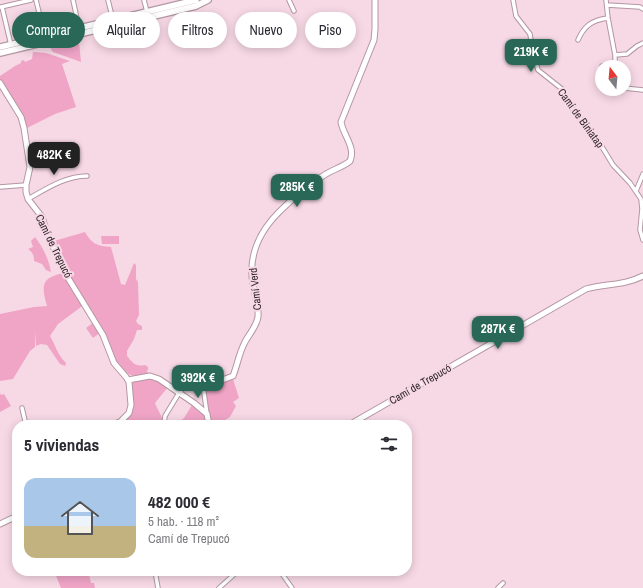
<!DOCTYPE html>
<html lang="es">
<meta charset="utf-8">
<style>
body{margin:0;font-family:"Archivo Narrow",sans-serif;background:#f2f2f3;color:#2b2b33;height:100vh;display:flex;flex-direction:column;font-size:15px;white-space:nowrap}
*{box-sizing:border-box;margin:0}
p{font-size:13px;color:#7c7c81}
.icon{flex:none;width:22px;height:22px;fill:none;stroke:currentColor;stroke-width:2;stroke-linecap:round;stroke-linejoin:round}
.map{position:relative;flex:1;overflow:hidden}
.side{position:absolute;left:12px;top:420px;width:400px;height:156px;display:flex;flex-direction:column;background:#fff;border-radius:16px;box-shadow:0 2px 10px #0003}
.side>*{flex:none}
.hud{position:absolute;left:12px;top:12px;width:400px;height:36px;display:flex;gap:8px}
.needle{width:26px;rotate:344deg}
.tools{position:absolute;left:595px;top:60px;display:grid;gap:8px}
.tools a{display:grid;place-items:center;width:36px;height:36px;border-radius:50%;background:#fff;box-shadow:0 2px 10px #0003;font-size:20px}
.price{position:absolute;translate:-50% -34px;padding:0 9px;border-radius:8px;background:#296856;color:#fff;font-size:13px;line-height:26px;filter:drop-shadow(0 1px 2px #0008)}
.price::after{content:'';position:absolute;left:50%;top:24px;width:12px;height:9px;margin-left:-6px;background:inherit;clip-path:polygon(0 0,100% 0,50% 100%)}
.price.current{background:#222;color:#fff}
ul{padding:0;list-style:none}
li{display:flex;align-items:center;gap:12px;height:100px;padding:0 12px}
li span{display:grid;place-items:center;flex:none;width:112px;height:80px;border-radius:12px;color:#555}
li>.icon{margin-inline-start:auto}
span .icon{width:48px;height:48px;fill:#fffc;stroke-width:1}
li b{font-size:17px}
h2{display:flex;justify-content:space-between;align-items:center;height:48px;padding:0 12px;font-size:17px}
.pill{padding:0 14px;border-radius:18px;background:#fff;box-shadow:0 2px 10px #0003;font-size:14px;line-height:36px}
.pill.current{background:#296856;color:#fff}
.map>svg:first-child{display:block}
.green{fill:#f0a5c7}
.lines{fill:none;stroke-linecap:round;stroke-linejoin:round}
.street-casing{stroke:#b397a2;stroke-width:5.5}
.secondary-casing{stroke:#b397a2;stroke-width:7}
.primary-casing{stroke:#b397a2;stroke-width:8}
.street{stroke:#fff;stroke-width:3.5}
.secondary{stroke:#fff;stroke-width:5}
.primary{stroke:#fff;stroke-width:5.5}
.labels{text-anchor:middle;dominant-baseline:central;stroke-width:4;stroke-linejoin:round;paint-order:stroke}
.street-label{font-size:11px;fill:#32272c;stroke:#f7d9e5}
</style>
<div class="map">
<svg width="643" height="588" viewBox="0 0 643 588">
<rect width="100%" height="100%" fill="#f7d9e5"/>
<path class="green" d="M 69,41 L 79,42 L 81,62 L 53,52 L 49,46 Z
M 33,52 L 46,53 L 70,61 L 62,64 L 76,107 L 55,114 L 27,128 L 17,109 L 19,107 L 0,81 L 0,76 L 15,66 L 21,63 L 21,61 L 24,60 L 25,62 L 32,59 Z
M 85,232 C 92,244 97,246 111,247 L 121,284 L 125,285 L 134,263 L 136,265 L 136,279 L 138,282 L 139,315 L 136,321 L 138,324 L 142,326 L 142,330 L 137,330 L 134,339 L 127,351 L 127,356 C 133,363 135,367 145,365 L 148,367 L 148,370 L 146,371 L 148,372 L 146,375 L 134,376 L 128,374 L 116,362 L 105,332 L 66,270 L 54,241 Z
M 101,236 L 119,236 L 119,244 L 102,244 Z
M 35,237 C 43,247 49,260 51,272 L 46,270 L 42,264 L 34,261 C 34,255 33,253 28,249 L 33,247 L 31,241 Z
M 63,273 L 83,303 L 81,307 L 58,324 L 50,336 C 56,346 57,354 66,363 L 65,366 L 60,364 L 47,345 L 41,344 L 36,346 L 35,331 L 35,347 L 30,351 L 13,379 L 0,381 L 0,314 L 34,307 L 47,306 C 45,298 40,285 48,279 C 52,276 59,274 63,273 Z
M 94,322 L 101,332 L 93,338 L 86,328 Z
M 146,378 L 156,380 L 168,387 L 155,403 C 158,412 163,415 163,425 L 119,425 L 131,414 L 133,409 L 132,382 Z
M 233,379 L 239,398 L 233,402 L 236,406 L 230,417 L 225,420 L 223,425 L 211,425 L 205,389 Z
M 0,393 L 1,395 L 4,394 L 11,406 L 0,412 Z
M 192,405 L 205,416 L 207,425 L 174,425 L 184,418 Z
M 54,571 L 87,571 L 89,575 L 91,583 L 94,583 L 95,588 L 61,588 Z"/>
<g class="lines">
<g class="street-casing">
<path id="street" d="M 36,0 L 45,37
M 73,0 L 79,28
M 108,0 L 113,20
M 144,0 L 147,12
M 289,0 L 294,11
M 513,0 L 516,16 L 530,34 L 532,47 L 538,70 L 562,89 L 566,101 L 596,137 L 613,165 L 630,183 L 641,199 L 642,209 L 640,230 L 643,240
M 606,0 L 608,18 L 615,55 L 615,61 L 613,67
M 607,5 L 640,7 L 643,9
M 1,7 L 31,0
M 2,7 L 11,45
M 578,40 C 584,26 592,20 608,18
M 615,55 L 627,54 L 637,46 L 643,43
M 602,66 L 614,66
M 624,88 L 643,90
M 0,187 L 26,185
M 636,191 L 643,174
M 28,199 C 46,189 65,176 87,176
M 203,386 L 207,414
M 22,408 L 26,425
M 164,425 L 165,416 L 179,393
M 155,571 L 158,588
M 280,571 L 292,588
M 219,588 L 238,571
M 498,588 L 503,583"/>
</g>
<g class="secondary-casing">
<path id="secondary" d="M 0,83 L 21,117 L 24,128 L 30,167 L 26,185 L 26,192 L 28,199 L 42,217 L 47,233 L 65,273 L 103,335 L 114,363 L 126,377 L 129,382 L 131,405 L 129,413 L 120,422 L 112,425
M 128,380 L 150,376 L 159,379 L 194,403 L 207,414 L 209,425
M 179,393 L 182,388 L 186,387 L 203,386 L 214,383 L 233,376 C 237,366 239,354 244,344 C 248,335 256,328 258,317 C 259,307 255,295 253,284 C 248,257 259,232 279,212 C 293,198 309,184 326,174 C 334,169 343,167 350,161 C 356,147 343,135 341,122 L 374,40 L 375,29 L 375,0
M 349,425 L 586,289 C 607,283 623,286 643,276
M 0,524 L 17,516"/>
</g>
<g class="primary-casing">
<path id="primary" d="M 0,47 L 196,0
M 0,53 L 196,6 L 208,0"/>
</g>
<use href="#street" class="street"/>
<use href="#secondary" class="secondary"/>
<use href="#primary" class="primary"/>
</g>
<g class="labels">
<g class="street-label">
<text transform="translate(581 118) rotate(54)">Camí de Biniatap</text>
<text transform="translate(54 246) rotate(64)">Camí de Trepucó</text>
<text transform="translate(255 289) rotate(-96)">Camí Verd</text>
<text transform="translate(420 384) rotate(-30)">Camí de Trepucó</text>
</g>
</g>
</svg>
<div class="tools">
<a><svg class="needle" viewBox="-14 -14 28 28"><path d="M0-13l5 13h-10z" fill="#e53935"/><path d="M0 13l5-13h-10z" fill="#7c7c81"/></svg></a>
</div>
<b class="price" style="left:531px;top:73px">219K €</b>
<b class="price current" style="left:54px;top:176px">482K €</b>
<b class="price" style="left:297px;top:208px">285K €</b>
<b class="price" style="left:498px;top:350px">287K €</b>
<b class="price" style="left:198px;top:399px">392K €</b>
<div class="hud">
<a class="pill current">Comprar</a>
<a class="pill">Alquilar</a>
<a class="pill">Filtros</a>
<a class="pill">Nuevo</a>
<a class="pill">Piso</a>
</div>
<section class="side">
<h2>5 viviendas<svg class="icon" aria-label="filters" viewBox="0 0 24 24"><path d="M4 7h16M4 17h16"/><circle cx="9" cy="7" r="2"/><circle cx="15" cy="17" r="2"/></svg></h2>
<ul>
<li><span style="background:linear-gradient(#a9c7e8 60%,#c2b280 0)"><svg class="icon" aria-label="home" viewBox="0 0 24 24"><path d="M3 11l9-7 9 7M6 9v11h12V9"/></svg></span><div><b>482 000 €</b><p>5 hab. · 118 m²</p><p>Camí de Trepucó</p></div></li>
</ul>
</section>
</div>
